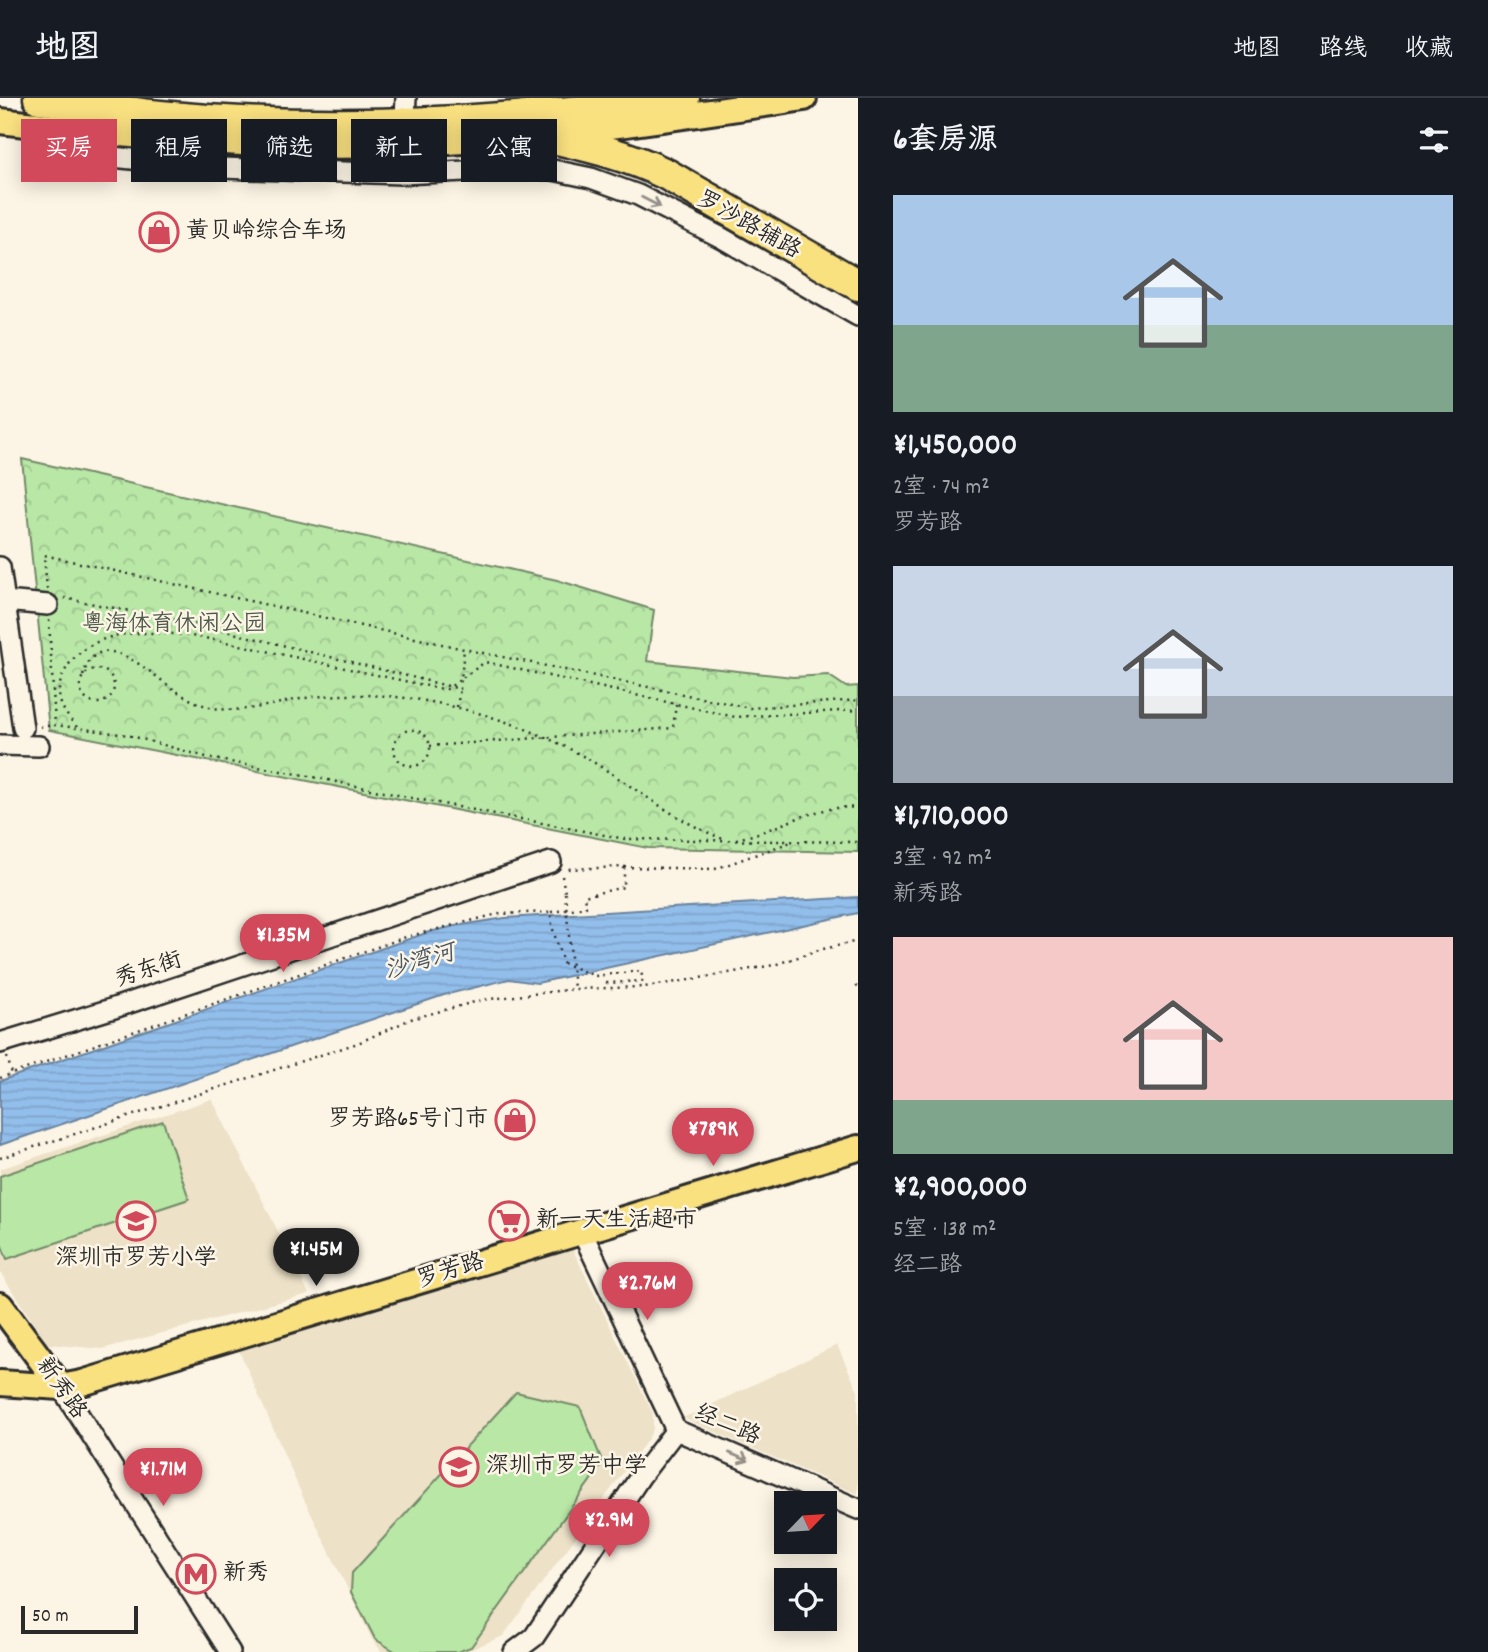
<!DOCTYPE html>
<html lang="zh">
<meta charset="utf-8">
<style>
body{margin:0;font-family:Dekko,"LXGW WenKai TC",sans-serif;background:#20242c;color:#f1f3f6;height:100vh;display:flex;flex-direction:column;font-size:26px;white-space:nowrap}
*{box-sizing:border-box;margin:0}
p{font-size:23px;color:#9ea1a6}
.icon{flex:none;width:38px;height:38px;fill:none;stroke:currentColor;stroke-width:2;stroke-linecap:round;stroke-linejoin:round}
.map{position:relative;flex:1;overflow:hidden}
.panel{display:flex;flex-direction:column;background:#171b24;width:630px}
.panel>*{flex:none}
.guide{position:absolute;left:21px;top:21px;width:665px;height:63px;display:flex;gap:14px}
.needle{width:46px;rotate:65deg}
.fabs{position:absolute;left:774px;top:1393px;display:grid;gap:14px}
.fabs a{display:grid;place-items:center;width:63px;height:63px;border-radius:0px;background:#171b24;box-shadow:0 4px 18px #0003;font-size:35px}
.scale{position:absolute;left:21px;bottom:18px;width:117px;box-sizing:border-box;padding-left:7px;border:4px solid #2b2b2b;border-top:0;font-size:19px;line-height:24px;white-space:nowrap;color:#2b2b2b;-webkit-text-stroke:5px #fcf5e5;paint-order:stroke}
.price{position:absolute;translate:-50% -60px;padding:0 16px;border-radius:24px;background:#d1495b;color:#fff;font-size:23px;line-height:46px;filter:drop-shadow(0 2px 4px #0008)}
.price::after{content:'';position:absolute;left:50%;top:42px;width:21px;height:16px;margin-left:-10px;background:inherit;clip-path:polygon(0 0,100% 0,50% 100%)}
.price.active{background:#222;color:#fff}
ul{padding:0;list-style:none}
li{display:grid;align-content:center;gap:14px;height:371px;padding:0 35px}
li span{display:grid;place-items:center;height:217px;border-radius:0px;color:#555}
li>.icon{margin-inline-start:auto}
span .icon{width:126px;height:126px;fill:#fffc;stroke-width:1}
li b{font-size:30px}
h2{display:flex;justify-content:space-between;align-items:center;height:84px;padding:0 35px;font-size:30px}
.tag{padding:0 24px;border-radius:0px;background:#171b24;box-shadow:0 4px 18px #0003;font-size:24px;line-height:63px}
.tag.active{background:#d1495b;color:#fff}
header{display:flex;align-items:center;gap:42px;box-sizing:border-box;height:98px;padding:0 35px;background:#171b24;border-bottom:2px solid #363941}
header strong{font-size:33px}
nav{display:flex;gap:38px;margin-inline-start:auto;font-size:24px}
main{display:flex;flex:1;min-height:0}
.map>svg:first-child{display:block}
.built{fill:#ede1c7}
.park{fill:url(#park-crowns);stroke:#728968;stroke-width:2}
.pitch{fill:#b8e7a6;stroke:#728968;stroke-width:2}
.water{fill:url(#water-rules);stroke:#69839e;stroke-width:2}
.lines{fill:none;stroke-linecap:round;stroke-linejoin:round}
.minor-casing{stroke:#2b2b2b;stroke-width:24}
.major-casing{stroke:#2b2b2b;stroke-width:30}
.highway-casing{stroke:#2b2b2b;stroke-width:35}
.path{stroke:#2b2b2b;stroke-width:2.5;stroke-dasharray:2 5;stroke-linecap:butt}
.minor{stroke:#fcf5e5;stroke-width:19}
.major{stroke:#fae180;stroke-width:24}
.highway{stroke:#fae180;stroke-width:30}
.path-bridge{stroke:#2b2b2b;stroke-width:2.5;stroke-dasharray:2 5;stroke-linecap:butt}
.oneway{stroke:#949088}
.labels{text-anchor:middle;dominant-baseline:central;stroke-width:5;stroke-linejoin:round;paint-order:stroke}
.street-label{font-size:23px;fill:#2b2b2b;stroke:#fcf5e5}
.poi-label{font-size:23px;fill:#2b2b2b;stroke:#fcf5e5;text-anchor:start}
.park-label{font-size:23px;fill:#4e5a4a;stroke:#fcf5e5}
.water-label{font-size:24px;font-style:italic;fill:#4a5765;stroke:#fcf5e5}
</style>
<header>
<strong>地图</strong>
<nav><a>地图</a><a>路线</a><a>收藏</a></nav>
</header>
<main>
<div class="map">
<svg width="858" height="1554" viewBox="0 0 858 1554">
<defs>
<pattern id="park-crowns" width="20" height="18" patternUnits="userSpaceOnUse" patternTransform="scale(1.75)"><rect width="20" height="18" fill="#b8e7a6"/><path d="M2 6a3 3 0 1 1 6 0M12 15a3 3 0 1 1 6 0" fill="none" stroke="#9ec68f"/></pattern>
<pattern id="water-rules" width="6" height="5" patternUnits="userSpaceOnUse" patternTransform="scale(1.75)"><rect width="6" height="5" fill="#92beeb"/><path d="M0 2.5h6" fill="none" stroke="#7ea3ca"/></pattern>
</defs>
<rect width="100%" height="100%" fill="#fcf5e5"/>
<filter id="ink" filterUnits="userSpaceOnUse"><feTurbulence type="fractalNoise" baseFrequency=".0143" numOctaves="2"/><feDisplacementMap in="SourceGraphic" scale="14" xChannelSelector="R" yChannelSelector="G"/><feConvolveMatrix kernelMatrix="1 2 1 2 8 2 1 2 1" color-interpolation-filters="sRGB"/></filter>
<g filter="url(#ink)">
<path class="built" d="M 212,1001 L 309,1196 L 102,1251 L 47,1246 L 0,1174 L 0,1071 Z
M 571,1148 L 653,1316 L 653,1331 L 648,1341 L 503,1538 L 465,1554 L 382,1554 L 372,1541 L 302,1397 L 238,1250 Z
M 837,1247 L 858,1293 L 858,1396 L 683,1320 Z"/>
<path class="park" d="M 22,361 L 557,482 L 654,512 L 647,563 L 793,579 L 828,577 L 846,589 L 858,588 L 858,754 L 648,750 L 49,632 Z"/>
<path class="pitch" d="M 163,1023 L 189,1101 L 7,1161 L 0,1143 L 0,1078 Z
M 516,1294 L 580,1309 L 603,1365 L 471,1549 L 457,1554 L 396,1554 L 375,1541 L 351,1494 L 352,1475 Z"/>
<path class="water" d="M 858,799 L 858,815 L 537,885 L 509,881 L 444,897 L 0,1047 L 0,983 L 429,834 L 455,828 L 505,820 Z"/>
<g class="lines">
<g class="minor-casing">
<path id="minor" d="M 49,34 L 112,59 L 221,70 L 402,76 L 527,70 L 553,72 L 591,80 L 638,97 L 722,140 L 858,218
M 402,76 L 406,0
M 0,469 L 23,630
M 5,503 L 48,507
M 0,647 L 39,648
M 0,945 L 111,911 L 551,764
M 582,1134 L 676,1332
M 61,1289 L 230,1554
M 676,1332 L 858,1411
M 514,1554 L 534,1539 L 640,1379 L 676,1332"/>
</g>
<g class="major-casing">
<path id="major" d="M 0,23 C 128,38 258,51 387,47 C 527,43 666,21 804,0
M 0,1207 L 61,1289
M 0,1285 L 61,1289 L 82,1285 L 858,1050"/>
</g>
<g class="highway-casing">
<path id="highway" d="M 39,0 C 79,6 120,14 160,18 C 335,35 510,25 684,0
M 536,36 C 583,47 622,55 666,76 L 858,187"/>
</g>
<path class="path" d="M 47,491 L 44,457 L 464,551 L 750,610 L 858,602
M 64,500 L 205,528 L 460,591 L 464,551
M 49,522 L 55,627
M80 588a17 17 0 1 1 34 0a17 17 0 1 1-34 0Z
M 83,578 C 98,523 150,576 175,592 C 186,600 200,607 214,610 C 250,617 288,600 324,598 C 364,595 407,598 446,607 C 500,619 551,638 598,667 C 640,693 679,725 726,742
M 457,609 L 460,591
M 40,629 L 55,627 L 128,637 L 213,661 L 309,678 L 417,701 L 625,741 L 858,744
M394 650a18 18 0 1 1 36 0a18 18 0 1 1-36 0Z
M 430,648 L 673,630 L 676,606
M 736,741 C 778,733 815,705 858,710
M 624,769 L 715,771 L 791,744
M 562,778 L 565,795
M 551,814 L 586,809 L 584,798 L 624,789 L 624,769 L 566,771
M 856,889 L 858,888
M 7,959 L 12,976
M 0,980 L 406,839 L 498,816 L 551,814 L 552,828 L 563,865 L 595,878 L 641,873 L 643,883 L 607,885 L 606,890
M 0,1060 L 358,945 L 411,921 L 482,902 L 574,891 L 644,889 L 683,883 L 774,867 L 819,852 L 858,843"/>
<use href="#minor" class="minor"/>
<use href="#major" class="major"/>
<use href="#highway" class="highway"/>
<path class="path-bridge" d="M 77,629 C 60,611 53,596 65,573 C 76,551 103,538 127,536 C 179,531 230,545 280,556 C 332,567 385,579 437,590 L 447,591 L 485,564 L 735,619 L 858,612
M 565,795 L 574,891"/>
</g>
<defs><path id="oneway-shaft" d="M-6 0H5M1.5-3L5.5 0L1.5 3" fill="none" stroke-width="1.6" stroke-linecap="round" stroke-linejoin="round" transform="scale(1.75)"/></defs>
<g class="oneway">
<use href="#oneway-shaft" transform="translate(651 104) rotate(27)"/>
<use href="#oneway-shaft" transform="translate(739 1359) rotate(23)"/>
</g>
</g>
<defs>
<g id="shop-ring" transform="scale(2.0125)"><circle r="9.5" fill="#fcf5e5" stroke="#d1495b" stroke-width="1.5"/><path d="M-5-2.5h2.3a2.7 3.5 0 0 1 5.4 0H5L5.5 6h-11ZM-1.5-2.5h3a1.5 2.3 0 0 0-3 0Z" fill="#d1495b"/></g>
<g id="school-ring" transform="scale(2.0125)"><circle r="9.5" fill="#fcf5e5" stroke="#d1495b" stroke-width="1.5"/><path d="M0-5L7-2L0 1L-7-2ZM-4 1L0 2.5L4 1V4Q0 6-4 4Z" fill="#d1495b"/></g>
<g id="supermarket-ring" transform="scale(2.0125)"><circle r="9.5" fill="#fcf5e5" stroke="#d1495b" stroke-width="1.5"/><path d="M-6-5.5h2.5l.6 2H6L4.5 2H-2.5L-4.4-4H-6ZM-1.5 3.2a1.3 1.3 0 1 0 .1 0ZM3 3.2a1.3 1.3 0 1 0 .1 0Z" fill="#d1495b"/></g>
<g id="metro-ring" transform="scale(2.0125)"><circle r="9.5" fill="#fcf5e5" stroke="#d1495b" stroke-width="1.5"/><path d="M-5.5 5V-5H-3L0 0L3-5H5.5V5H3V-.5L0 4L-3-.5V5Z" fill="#d1495b"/></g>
</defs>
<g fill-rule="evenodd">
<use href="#shop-ring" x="159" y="134"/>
<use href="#shop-ring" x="515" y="1022"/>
<use href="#school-ring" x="136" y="1123"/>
<use href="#supermarket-ring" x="509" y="1123"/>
<use href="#school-ring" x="459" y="1369"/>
<use href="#metro-ring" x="196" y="1476"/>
</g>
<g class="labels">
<g class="street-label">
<text transform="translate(748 128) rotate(29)">罗沙路辅路</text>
<text transform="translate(149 873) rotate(-18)">秀东街</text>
<text transform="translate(451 1174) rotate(-17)">罗芳路</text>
<text transform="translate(60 1291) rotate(55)">新秀路</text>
<text transform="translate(727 1328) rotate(23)">经二路</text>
</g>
<g class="poi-label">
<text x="186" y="134">黄贝岭综合车场</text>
<text x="488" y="1022" text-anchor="end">罗芳路65号门市</text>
<text x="536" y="1123">新一天生活超市</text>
<text x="136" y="1161" text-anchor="middle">深圳市罗芳小学</text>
<text x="486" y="1369">深圳市罗芳中学</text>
<text x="223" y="1476">新秀</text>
</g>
<g class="park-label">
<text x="174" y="527">粤海体育休闲公园</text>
</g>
<g class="water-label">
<text transform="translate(420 865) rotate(-16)">沙湾河</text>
</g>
</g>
</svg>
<div class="fabs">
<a><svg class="needle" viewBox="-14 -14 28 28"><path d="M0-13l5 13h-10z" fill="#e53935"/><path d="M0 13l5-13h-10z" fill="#9ea1a6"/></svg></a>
<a><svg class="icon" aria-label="locate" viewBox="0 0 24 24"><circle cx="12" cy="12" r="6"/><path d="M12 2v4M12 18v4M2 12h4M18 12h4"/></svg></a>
</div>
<div class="scale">50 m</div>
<b class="price" style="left:283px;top:876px">¥1.35M</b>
<b class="price" style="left:713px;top:1070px">¥789K</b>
<b class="price active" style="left:316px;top:1190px">¥1.45M</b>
<b class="price" style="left:647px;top:1224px">¥2.76M</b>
<b class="price" style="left:163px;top:1410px">¥1.71M</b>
<b class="price" style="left:609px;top:1461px">¥2.9M</b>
<div class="guide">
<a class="tag active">买房</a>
<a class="tag">租房</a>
<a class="tag">筛选</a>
<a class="tag">新上</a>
<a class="tag">公寓</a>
</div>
</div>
<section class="panel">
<h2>6套房源<svg class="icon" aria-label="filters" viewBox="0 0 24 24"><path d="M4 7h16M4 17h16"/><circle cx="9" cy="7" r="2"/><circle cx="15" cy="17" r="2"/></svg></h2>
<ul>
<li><span style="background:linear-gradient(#a9c7e8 60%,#7fa58c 0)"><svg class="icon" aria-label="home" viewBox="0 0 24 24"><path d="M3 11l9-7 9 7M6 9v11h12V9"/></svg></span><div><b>¥1,450,000</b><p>2室 · 74 m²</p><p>罗芳路</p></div></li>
<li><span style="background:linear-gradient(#c9d6e8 60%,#9aa5b1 0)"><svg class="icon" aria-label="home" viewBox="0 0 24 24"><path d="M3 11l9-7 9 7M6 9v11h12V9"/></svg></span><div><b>¥1,710,000</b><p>3室 · 92 m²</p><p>新秀路</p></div></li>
<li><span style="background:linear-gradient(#f6c9c9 75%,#7fa58c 0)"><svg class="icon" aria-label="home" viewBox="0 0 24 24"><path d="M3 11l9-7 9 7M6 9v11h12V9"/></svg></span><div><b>¥2,900,000</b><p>5室 · 138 m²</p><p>经二路</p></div></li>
</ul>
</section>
</main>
